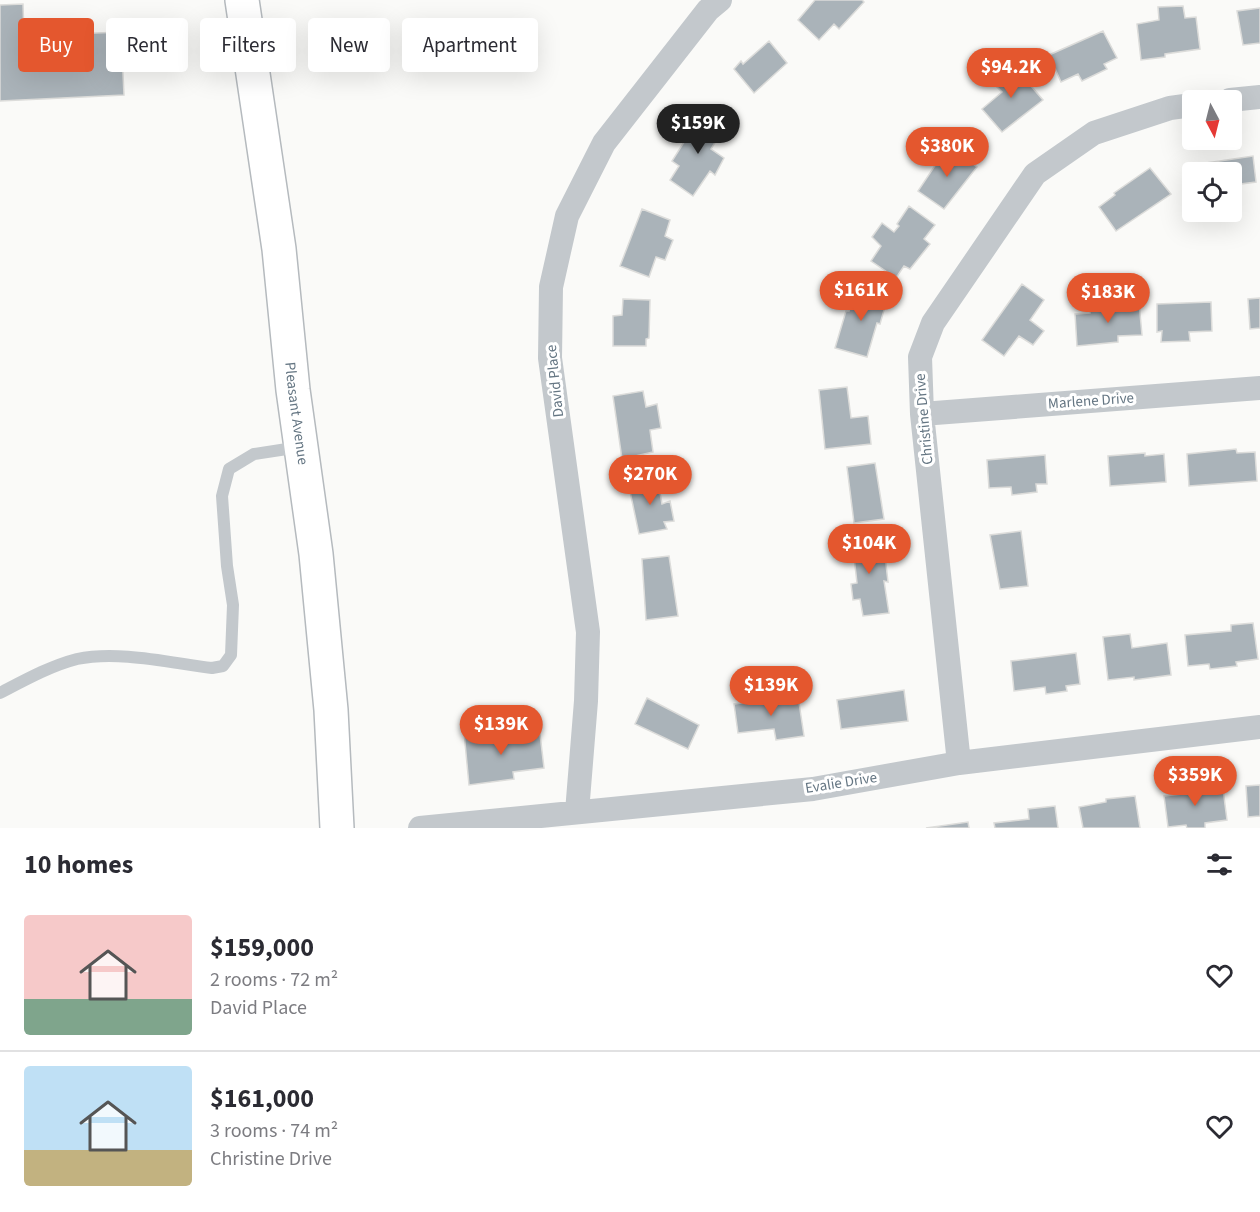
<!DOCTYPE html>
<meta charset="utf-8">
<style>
body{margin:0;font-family:"Source Sans 3",sans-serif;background:#f7f7f7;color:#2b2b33;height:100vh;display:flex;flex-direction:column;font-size:22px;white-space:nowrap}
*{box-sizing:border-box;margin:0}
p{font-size:20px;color:#7c7c81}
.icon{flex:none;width:33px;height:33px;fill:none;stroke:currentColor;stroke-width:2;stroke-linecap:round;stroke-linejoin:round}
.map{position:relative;height:828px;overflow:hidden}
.drawer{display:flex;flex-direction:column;background:#fff;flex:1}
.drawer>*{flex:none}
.top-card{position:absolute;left:18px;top:18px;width:600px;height:54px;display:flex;gap:12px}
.needle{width:39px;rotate:173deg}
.controls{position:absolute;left:1182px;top:90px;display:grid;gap:12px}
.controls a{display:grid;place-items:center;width:60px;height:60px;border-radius:6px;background:#fff;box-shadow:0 6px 24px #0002;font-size:30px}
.price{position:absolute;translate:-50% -51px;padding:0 14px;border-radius:21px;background:#e4572e;color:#fff;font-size:20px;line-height:39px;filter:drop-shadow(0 2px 3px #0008)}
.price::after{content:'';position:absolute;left:50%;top:36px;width:18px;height:14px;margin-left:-9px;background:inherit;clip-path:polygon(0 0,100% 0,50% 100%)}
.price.active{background:#222;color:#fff}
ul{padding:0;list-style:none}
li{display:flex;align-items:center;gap:18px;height:150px;padding:0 24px}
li+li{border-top:2px solid #e1e1e2}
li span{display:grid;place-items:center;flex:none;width:168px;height:120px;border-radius:6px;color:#555}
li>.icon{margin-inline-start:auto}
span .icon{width:72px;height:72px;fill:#fffc;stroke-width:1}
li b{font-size:26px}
h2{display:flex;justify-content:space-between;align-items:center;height:72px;padding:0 24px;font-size:26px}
.tag{padding:0 21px;border-radius:6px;background:#fff;box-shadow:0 6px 24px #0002;font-size:21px;line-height:54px}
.tag.active{background:#e4572e;color:#fff}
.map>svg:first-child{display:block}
.building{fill:#aab3b9;stroke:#dcdcda;stroke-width:1.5}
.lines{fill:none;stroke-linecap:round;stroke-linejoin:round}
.primary-casing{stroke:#b5babe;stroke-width:36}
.service{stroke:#c3c8cc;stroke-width:12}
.minor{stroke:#c3c8cc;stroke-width:24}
.primary{stroke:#fff;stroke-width:33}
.labels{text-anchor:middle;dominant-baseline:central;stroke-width:6;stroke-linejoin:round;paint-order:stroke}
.street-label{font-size:15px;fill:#657683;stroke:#fff}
</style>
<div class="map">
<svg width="1260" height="828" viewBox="0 0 1260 828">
<rect width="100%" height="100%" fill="#fafaf8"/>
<path class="building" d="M 815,0 L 862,0 L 864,2 L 839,29 L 834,24 L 819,40 L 798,20 Z
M 23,4 L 24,36 L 121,32 L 124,95 L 0,101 L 0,5 Z
M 1183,6 L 1185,18 L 1196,17 L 1200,49 L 1165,54 L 1165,57 L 1141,60 L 1137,24 L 1159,20 L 1158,7 Z
M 1260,8 L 1260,43 L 1243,45 L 1237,11 Z
M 1103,31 L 1117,58 L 1104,64 L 1107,69 L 1082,81 L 1078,74 L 1061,82 L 1049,55 Z
M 769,41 L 787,63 L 754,93 L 734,69 L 741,61 L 743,64 Z
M 1013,65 L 1043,100 L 1002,132 L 982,109 L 1002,92 L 992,82 Z
M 703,112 L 725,126 L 711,149 L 724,158 L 715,175 L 710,171 L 693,196 L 670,180 L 679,166 L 672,161 Z
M 948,146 L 977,167 L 944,209 L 918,191 Z
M 1253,156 L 1256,182 L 1241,184 L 1241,187 L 1232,188 L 1232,172 L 1201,172 L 1200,164 Z
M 1150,168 L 1171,194 L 1116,231 L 1099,207 L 1115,195 L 1114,193 Z
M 909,206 L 935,225 L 924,239 L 930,244 L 910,269 L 904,266 L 896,278 L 871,261 L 881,246 L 872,237 L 882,223 L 894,232 L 899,226 L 897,224 Z
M 642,209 L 670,220 L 665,236 L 673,240 L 665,260 L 656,257 L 649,277 L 620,266 Z
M 1022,284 L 1044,300 L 1030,320 L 1044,331 L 1033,345 L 1019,336 L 1004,356 L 982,340 Z
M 856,287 L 888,296 L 880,324 L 877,323 L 867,357 L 835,348 L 846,311 L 849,311 Z
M 1260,298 L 1260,328 L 1250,329 L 1248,299 Z
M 623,299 L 650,300 L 649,338 L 646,339 L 646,346 L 613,346 L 613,316 L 622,315 Z
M 1139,302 L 1142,335 L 1118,336 L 1118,342 L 1077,346 L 1075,314 L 1090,313 L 1090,306 Z
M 1211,302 L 1212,331 L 1189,332 L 1190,341 L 1161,342 L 1162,331 L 1157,332 L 1157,304 Z
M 847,387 L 851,418 L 868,416 L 871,444 L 825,449 L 819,390 Z
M 643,391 L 646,407 L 657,404 L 661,428 L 650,430 L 653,452 L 622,459 L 613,396 Z
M 1236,449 L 1237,453 L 1255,452 L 1257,481 L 1189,486 L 1187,454 Z
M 1145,453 L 1145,456 L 1164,454 L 1166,482 L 1110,486 L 1108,456 Z
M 1045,455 L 1047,484 L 1036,484 L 1037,492 L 1012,495 L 1011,487 L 989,488 L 987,460 Z
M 875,463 L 884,519 L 854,523 L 847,467 Z
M 657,476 L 662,504 L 670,501 L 674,521 L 664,522 L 667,529 L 639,534 L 628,482 Z
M 1021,531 L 1028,586 L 1000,589 L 990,535 Z
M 883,538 L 888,582 L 884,581 L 889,613 L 863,616 L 860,599 L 853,600 L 851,584 L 857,583 L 854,557 L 844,559 L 842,543 Z
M 669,556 L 678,616 L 646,620 L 642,559 Z
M 1253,623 L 1258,659 L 1236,662 L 1237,666 L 1210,669 L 1209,664 L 1188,666 L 1185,635 L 1231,631 L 1231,625 Z
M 1130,634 L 1132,648 L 1167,643 L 1171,675 L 1134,680 L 1134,677 L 1108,680 L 1103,637 Z
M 1076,653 L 1080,684 L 1066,686 L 1067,691 L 1046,694 L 1045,687 L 1014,691 L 1011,661 Z
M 904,690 L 908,721 L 841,729 L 837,700 Z
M 798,696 L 804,736 L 776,740 L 774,729 L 738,733 L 734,704 Z
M 647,698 L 699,725 L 688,749 L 635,724 Z
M 488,729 L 489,739 L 540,734 L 544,768 L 513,772 L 514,779 L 469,785 L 464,732 Z
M 1206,784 L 1207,791 L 1223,789 L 1227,820 L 1205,823 L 1205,828 L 1187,828 L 1186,825 L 1168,827 L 1164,796 L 1182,794 L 1183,787 Z
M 1260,785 L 1260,816 L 1248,817 L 1246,786 Z
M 1135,796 L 1140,828 L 1083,828 L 1079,807 L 1106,802 L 1106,799 Z
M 1055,806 L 1058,828 L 995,828 L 994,823 L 1029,819 L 1028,809 Z
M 968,822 L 969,828 L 926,828 Z"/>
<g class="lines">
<g class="primary-casing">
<g id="primary">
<path id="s1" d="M 242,0 L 279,249 L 293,390 L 316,554 L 331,710 L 337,828"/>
</g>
</g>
<path class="service" d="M 0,693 C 25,680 50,666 77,659 C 118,650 171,663 212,668 L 223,666 L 231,655 L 233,605 L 227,566 L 222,496 L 229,469 L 254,454 L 300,447"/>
<path class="minor" d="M 1230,100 L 1260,97
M 922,414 L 1260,388
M 959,763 L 922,414 L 920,357 L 933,323 L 1035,174 L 1094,133 L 1170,108 L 1192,105
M 577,812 L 586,701 L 588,632 L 550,358 L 551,287 L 567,216 L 604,143 L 708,10 L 720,0
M 420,828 L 813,789 L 959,763 L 1260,727"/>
<use href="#primary" class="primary"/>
</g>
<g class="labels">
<g class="street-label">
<text transform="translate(555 381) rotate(-96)">David Place</text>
<text transform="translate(1091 401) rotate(-4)">Marlene Drive</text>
<text stroke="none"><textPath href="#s1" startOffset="417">Pleasant Avenue</textPath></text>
<text transform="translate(924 419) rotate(-95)">Christine Drive</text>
<text transform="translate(841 783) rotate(-9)">Evalie Drive</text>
</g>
</g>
</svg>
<div class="controls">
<a><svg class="needle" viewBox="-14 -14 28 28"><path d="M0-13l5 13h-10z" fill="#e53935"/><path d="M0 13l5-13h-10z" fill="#7c7c81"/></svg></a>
<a><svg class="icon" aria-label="locate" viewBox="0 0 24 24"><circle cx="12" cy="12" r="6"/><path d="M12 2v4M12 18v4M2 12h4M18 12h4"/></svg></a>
</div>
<b class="price" style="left:1011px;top:99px">$94.2K</b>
<b class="price active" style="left:698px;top:155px">$159K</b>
<b class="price" style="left:947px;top:178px">$380K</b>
<b class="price" style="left:861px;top:322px">$161K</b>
<b class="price" style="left:1108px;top:324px">$183K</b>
<b class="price" style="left:650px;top:506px">$270K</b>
<b class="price" style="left:869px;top:575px">$104K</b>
<b class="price" style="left:771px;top:717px">$139K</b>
<b class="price" style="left:501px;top:756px">$139K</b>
<b class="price" style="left:1195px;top:807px">$359K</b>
<div class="top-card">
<a class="tag active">Buy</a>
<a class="tag">Rent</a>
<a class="tag">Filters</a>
<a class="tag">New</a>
<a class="tag">Apartment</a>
</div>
</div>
<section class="drawer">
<h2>10 homes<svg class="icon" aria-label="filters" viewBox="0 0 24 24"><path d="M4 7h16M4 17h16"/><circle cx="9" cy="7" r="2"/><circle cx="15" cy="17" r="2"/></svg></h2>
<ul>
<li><span style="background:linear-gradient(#f6c9c9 70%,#7fa58c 0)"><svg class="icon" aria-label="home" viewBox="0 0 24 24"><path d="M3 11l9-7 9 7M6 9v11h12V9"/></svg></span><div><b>$159,000</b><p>2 rooms · 72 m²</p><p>David Place</p></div><svg class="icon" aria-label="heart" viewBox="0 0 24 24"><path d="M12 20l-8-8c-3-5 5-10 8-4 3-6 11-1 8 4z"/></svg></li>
<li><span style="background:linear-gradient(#bfe0f5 70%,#c2b280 0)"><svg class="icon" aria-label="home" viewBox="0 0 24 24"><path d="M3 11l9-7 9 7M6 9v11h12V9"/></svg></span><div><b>$161,000</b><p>3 rooms · 74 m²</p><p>Christine Drive</p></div><svg class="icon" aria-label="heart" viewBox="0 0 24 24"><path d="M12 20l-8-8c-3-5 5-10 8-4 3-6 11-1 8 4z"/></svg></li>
</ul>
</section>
